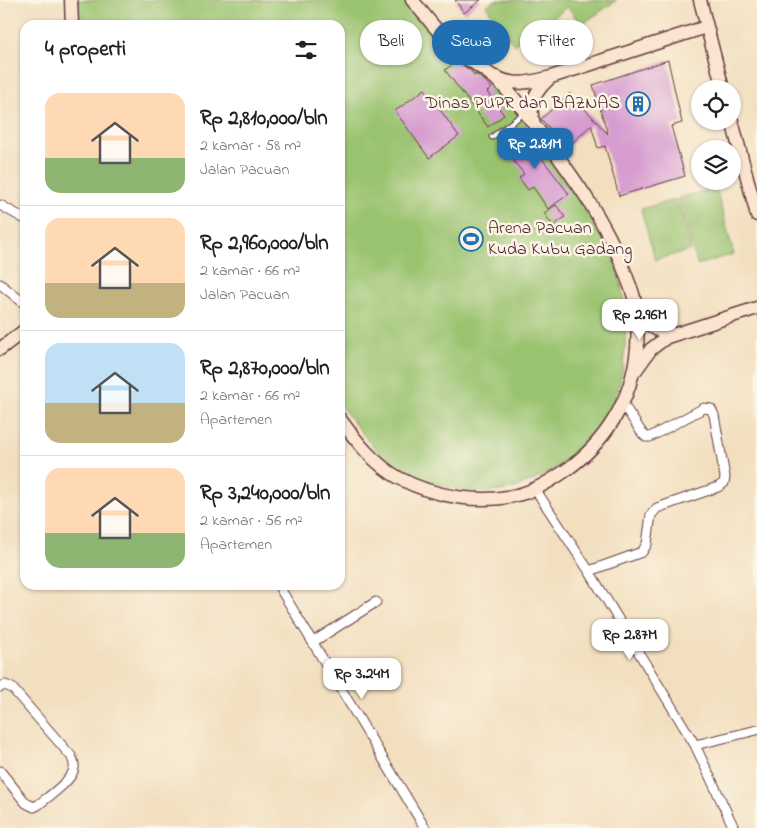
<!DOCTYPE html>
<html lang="id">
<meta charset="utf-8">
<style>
body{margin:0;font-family:"Indie Flower",sans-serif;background:#f6f6f6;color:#202124;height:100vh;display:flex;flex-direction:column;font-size:19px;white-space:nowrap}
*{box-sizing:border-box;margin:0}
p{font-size:16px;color:#757577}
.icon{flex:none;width:28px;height:28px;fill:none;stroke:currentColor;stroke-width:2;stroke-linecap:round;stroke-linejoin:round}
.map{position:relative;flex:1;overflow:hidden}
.drawer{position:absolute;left:20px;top:20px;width:325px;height:570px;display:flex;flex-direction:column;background:#fff;border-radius:15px;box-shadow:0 1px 4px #0004}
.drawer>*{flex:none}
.top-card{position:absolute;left:360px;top:20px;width:321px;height:45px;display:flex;gap:10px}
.controls{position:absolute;left:691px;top:80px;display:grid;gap:10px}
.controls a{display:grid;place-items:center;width:50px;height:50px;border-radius:50%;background:#fff;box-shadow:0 1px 4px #0004;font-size:25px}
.price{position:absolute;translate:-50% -42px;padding:0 11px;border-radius:10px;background:#fff;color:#222;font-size:16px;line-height:32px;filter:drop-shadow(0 1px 2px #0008)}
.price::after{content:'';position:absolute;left:50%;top:30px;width:15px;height:11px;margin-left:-8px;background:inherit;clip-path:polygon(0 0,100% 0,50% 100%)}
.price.selected{background:#1f6fb2;color:#fff}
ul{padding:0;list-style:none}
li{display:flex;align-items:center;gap:15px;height:125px;padding:0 25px}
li+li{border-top:1px solid #e0e0e0}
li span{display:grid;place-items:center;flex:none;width:140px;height:100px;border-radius:15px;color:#555}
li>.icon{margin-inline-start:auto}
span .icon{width:60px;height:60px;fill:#fffc;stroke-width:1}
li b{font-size:21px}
h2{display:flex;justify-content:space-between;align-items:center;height:60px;padding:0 25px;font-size:21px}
.tag{padding:0 18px;border-radius:22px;background:#fff;box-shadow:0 1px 4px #0004;font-size:18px;line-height:45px}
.tag.selected{background:#1f6fb2;color:#fff}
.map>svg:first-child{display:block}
.green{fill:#9ac36f;stroke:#72714d}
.building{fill:#d79cd0}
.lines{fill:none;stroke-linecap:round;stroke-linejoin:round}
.lane-casing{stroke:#633c41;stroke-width:7}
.street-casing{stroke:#633c41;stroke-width:11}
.secondary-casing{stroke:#633c41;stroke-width:15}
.lane{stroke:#fff;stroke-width:4.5}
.street{stroke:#fff;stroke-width:9}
.secondary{stroke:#fce5d0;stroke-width:12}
.labels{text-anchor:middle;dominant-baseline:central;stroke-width:5;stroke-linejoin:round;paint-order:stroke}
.poi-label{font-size:18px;fill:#4a1f2b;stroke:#fcf5e5;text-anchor:end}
</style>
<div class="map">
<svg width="757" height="828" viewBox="0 0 757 828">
<rect width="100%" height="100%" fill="#fcf5e5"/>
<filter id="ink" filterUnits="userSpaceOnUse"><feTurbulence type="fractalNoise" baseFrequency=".02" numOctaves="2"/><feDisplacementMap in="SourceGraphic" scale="10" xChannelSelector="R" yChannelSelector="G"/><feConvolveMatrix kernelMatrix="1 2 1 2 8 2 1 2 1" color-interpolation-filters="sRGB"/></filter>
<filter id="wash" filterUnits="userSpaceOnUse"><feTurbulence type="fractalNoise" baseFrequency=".0096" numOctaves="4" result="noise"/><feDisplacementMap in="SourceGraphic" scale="20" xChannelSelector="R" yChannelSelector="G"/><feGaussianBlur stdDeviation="1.12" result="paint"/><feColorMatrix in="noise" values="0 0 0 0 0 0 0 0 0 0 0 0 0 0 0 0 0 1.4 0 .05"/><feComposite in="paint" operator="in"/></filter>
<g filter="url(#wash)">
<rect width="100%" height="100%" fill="#f2dfbf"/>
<path class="green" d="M 76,0 L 409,0 C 436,27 464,53 490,82 C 524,118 555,161 582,203 C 594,224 609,246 617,268 C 629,307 629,369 612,406 C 592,449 537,490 489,492 C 475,492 461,490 448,487 C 431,483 413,477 398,468 C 374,451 358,428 340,405 L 340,25 L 77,25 Z
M 495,0 L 617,0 L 581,25 L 568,7 L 514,45 L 486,6 Z
M 716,188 L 734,254 L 697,265 L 679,198 Z
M 677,199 L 691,250 L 655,260 L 641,209 Z"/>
<g id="blocks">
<path class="building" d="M 455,0 L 481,0 L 464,13 Z
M 668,60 L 682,123 L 671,126 L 685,176 L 619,196 L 605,146 L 598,148 L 591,125 L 567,148 L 541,119 L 570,93 L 608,134 L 593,85 Z
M 457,61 L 471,71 L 475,76 L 476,74 L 484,80 L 492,88 L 487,92 L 504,115 L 488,127 L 445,70 Z
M 425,89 L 459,136 L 429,158 L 395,111 Z
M 521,131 L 569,194 L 548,209 L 533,187 L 528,190 L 519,178 L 524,174 L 501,146 Z
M 556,205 L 565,217 L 553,226 L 544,213 Z"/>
</g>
</g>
<g filter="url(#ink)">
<use href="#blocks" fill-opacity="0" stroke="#633c41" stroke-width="1"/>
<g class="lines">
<g class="lane-casing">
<path id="lane" d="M 492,137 L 523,114"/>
</g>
<g class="street-casing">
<path id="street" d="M 0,205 L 25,219
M 0,284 L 25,304
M 535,489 L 589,571 L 695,745 L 734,828
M 589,571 L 642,552 L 647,544 L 651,515 L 657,508 L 718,487 L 724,483 L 725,477 L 714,415 L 711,409 L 704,408 L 650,437 L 646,437 L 642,433 L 623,404
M 278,585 L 425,828
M 313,642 L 376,602
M 0,687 L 5,685 L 12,688 L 71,756 C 73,760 75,763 74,768 C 73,780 48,797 38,805 L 34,807 L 26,803 L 0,771
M 695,745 L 757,730"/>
</g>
<g class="secondary-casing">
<path id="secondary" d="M 71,0 L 72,25
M 700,0 L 723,89
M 496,77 C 515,87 531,82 551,77 L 706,27
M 732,121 L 757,215
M 534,124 C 527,104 536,90 551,77
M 638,308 C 645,324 657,333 674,334
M 0,349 L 25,330
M 636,370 L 651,349 L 667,337 L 757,308
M 340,419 C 357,442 374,464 399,478 C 434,497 482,505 521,494 C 536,490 549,482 562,473 C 605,444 632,401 637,348 C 638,333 638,318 635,303 C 634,293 629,284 626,275 C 607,223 575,179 542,135 C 529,118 516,98 500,83 C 486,69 468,61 453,47 C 438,33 426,16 412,0"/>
</g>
<use href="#lane" class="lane"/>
<use href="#street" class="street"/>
<use href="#secondary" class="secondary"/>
</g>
</g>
<defs>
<g id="building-ring" transform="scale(1.25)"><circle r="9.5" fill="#fcf5e5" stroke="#1f6fb2" stroke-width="1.5"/><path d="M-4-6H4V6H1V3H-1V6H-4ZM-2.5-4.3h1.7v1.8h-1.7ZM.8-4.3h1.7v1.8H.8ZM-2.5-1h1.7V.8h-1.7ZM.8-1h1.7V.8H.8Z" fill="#1f6fb2"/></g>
<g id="stadium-ring" transform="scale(1.25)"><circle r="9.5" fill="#fcf5e5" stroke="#1f6fb2" stroke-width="1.5"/><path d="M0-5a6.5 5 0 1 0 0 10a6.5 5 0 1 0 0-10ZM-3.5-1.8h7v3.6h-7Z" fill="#1f6fb2"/></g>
</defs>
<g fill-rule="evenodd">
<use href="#building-ring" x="638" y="104"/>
<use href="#stadium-ring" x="471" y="239"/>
</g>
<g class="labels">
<g class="poi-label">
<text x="620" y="104">Dinas PUPR dan BAZNAS</text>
<text x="488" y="229" text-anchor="start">Arena Pacuan<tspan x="488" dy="21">Kuda Kubu Gadang</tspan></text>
</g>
</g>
</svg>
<div class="controls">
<a><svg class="icon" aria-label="locate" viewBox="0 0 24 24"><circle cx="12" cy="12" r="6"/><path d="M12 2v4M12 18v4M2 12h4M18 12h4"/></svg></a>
<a><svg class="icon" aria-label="layers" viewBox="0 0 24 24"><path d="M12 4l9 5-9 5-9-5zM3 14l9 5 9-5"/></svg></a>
</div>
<b class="price selected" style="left:535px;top:170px">Rp 2.81M</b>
<b class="price" style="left:640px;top:341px">Rp 2.96M</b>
<b class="price" style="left:630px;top:661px">Rp 2.87M</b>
<b class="price" style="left:362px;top:700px">Rp 3.24M</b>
<div class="top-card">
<a class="tag">Beli</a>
<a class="tag selected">Sewa</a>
<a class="tag">Filter</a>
</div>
<section class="drawer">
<h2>4 properti<svg class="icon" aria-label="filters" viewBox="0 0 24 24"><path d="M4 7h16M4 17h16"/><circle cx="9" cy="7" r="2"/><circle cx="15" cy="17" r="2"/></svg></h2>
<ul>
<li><span style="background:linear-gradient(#ffd9b3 65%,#8fb573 0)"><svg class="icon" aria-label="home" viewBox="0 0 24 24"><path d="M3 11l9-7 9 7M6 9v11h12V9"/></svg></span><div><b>Rp 2,810,000/bln</b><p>2 kamar · 58 m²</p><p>Jalan Pacuan</p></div></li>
<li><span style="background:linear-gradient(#ffd9b3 65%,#c2b280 0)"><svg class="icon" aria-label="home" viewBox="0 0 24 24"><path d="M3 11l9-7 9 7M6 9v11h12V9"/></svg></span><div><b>Rp 2,960,000/bln</b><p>2 kamar · 66 m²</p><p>Jalan Pacuan</p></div></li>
<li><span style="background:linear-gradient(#bfe0f5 60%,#c2b280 0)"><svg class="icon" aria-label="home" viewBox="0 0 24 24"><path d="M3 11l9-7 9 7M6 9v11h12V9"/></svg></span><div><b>Rp 2,870,000/bln</b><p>2 kamar · 66 m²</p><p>Apartemen</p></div></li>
<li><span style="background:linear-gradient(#ffd9b3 65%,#8fb573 0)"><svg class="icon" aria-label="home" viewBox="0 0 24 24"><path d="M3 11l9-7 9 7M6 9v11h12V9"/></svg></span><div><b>Rp 3,240,000/bln</b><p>2 kamar · 56 m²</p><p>Apartemen</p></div></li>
</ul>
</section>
</div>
